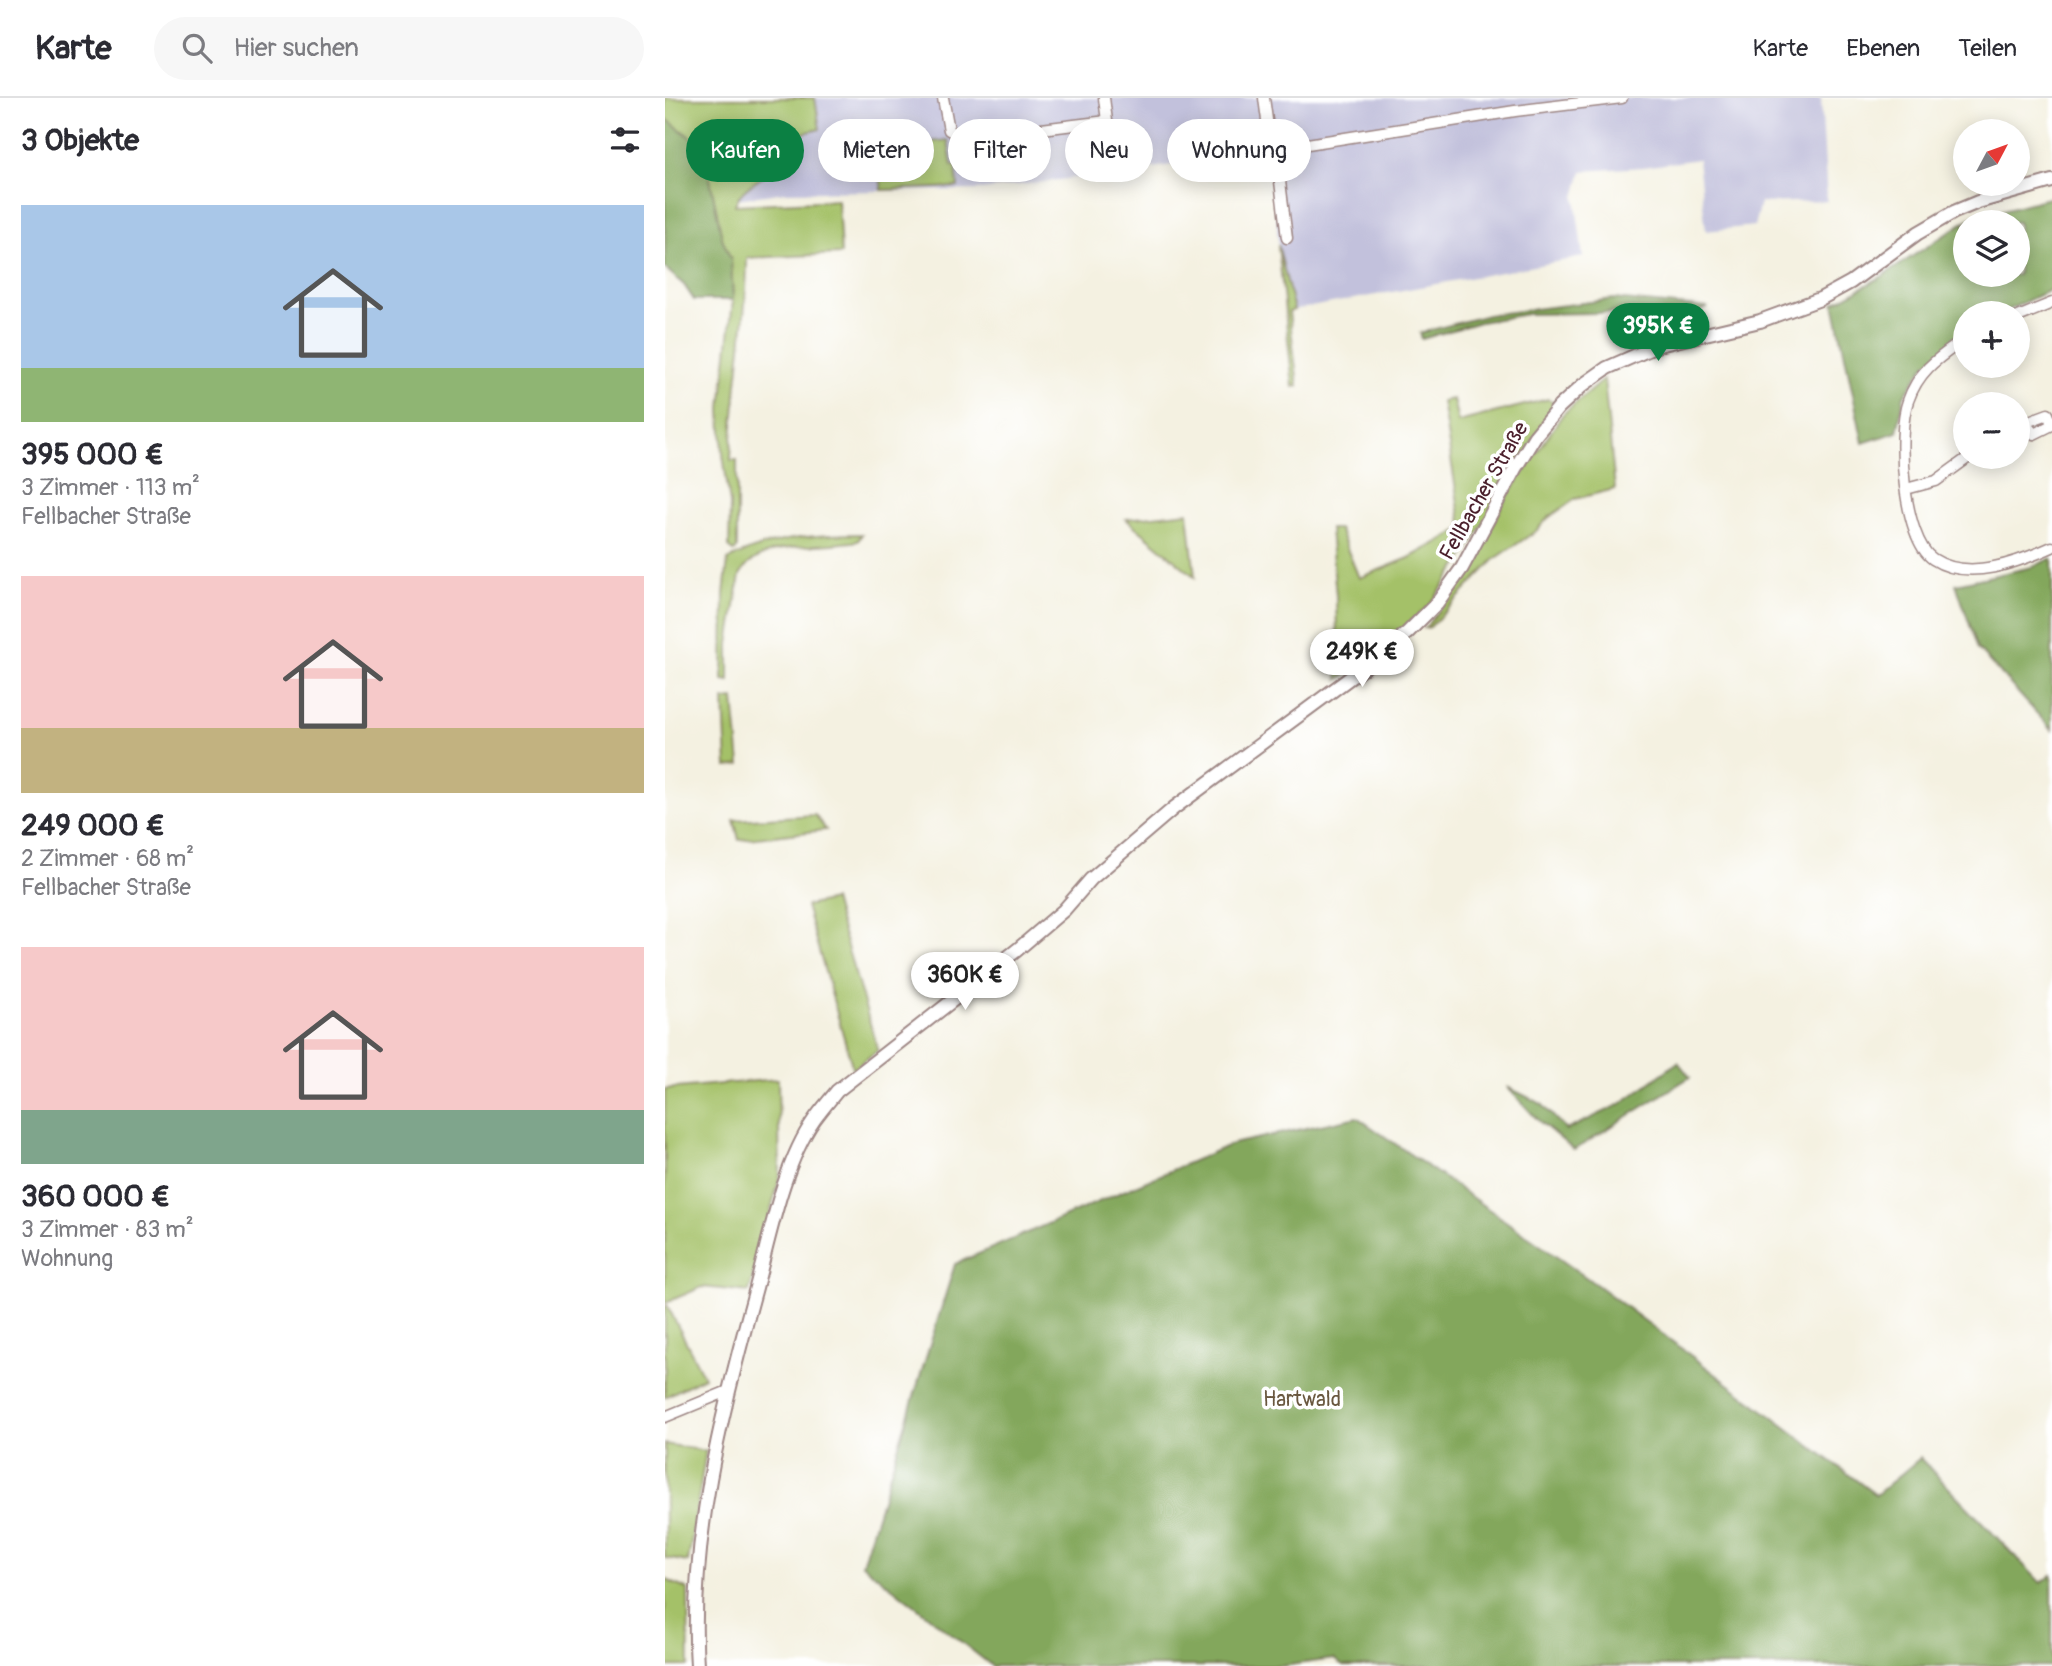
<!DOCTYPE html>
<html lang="de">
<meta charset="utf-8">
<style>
body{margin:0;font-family:Pangolin,sans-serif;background:#f7f7f7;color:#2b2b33;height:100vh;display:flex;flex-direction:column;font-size:26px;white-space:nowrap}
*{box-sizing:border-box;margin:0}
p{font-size:23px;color:#7c7c81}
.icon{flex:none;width:38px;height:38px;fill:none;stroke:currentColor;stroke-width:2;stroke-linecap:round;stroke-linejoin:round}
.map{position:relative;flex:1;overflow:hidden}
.side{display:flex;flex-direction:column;background:#fff;width:665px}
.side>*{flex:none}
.banner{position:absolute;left:21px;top:21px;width:665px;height:63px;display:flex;gap:14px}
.needle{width:46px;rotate:49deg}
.buttons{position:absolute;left:1288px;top:21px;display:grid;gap:14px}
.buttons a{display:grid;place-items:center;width:77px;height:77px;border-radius:50%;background:#fff;box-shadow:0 4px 18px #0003;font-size:35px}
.price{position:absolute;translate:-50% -60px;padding:0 16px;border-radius:24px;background:#fff;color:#222;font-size:23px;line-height:46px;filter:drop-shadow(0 2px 4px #0008)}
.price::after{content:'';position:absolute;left:50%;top:42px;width:21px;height:16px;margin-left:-10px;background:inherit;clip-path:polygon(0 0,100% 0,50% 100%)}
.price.on{background:#0b8043;color:#fff}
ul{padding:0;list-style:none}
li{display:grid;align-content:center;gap:14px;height:371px;padding:0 21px}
li span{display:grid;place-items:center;height:217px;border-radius:0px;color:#555}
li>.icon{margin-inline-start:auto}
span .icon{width:126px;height:126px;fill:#fffc;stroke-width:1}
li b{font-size:30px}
h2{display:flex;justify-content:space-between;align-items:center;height:84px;padding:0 21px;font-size:30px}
.chip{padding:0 24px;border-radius:32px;background:#fff;box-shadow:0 4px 18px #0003;font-size:24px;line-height:63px}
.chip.on{background:#0b8043;color:#fff}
header{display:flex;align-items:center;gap:42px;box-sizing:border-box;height:98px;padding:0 35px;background:#fff;border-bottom:2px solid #e1e1e2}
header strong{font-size:33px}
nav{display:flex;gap:38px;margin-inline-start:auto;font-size:24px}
.search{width:490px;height:63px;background:#f7f7f7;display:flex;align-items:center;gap:18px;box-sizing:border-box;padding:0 24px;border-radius:38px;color:#7c7c81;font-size:26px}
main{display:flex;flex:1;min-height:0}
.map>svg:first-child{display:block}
.industrial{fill:#c2c1dc}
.green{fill:#a4c168;stroke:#77704a;stroke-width:2}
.forest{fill:#83a75c;stroke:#666344;stroke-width:2;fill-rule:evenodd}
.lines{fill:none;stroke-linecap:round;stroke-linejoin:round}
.minor-casing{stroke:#9f8886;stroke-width:13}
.major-casing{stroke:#9f8886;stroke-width:16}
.minor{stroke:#fff;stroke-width:10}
.major{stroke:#fff;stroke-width:12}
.labels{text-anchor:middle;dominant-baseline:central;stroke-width:7;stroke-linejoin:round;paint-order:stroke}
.street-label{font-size:21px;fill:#4a1f2b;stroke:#fff}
.park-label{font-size:21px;fill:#6a5840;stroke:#fff}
</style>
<header>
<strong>Karte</strong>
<div class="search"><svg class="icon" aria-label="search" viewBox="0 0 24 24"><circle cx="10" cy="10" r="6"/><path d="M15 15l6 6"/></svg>Hier suchen</div>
<nav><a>Karte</a><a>Ebenen</a><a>Teilen</a></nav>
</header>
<main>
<section class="side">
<h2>3 Objekte<svg class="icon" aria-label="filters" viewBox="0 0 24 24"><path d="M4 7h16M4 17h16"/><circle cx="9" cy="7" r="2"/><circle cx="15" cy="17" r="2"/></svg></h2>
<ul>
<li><span style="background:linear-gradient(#a9c7e8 75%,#8fb573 0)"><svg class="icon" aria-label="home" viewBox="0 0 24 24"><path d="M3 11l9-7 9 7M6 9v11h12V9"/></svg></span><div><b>395 000 €</b><p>3 Zimmer · 113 m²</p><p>Fellbacher Straße</p></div></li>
<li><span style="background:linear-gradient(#f6c9c9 70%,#c2b280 0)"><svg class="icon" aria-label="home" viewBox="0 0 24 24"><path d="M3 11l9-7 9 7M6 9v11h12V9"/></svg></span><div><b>249 000 €</b><p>2 Zimmer · 68 m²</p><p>Fellbacher Straße</p></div></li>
<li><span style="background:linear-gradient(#f6c9c9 75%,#7fa58c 0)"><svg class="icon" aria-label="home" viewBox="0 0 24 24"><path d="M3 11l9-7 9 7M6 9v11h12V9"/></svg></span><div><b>360 000 €</b><p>3 Zimmer · 83 m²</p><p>Wohnung</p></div></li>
</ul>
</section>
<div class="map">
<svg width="1387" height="1568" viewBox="0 0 1387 1568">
<rect width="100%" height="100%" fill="#fff"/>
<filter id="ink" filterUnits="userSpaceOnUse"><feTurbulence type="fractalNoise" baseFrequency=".0143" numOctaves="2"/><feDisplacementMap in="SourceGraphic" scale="14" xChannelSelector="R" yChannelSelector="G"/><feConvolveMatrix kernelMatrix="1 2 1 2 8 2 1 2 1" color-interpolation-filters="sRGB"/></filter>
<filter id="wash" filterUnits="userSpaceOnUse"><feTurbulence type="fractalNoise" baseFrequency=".00686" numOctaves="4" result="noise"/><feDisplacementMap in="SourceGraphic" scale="28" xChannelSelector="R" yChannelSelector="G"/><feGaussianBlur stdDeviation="1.57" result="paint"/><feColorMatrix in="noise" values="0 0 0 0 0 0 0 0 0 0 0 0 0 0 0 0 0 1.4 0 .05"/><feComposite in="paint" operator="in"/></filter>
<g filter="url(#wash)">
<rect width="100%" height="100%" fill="#f4f1e1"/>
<path class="industrial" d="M 150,0 L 1156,0 L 1162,103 L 1095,105 L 1089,128 L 1041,133 L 1033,61 L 979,69 L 917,73 L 910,99 L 918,159 L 629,212 L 613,147 L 608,54 L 317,92 L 120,94 L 72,101 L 92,81 L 109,69 L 117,48 L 123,41 L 155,31 Z"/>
<path class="green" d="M 0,0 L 150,0 L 155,31 C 145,34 131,35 123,42 C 114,49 115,59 110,67 C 100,82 76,87 70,107 L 173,102 L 176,156 L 82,160 C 82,228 68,294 66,362 L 72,362 L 72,451 L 69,453 L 64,449 L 65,406 L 58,357 L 56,310 L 68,202 L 66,162 L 57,141 L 44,76 L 29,42 L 0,20 Z
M 283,42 L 287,67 L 291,67 L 293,89 L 217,92 L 214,70 L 230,71 L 231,67 L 248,66 L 249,46 Z
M 613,147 L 629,212 L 624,214 L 633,288 L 628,289 Z
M 939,281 L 950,391 L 910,401 L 883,420 L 871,433 L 830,461 L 765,529 L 760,530 L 779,506 L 817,450 L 837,407 L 898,316 Z
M 788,301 L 793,324 L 883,301 L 890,305 L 802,454 L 765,507 L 717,549 L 673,582 L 671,498 L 665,431 L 674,431 L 694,480 L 744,460 L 797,431 L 777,303 Z
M 523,414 L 530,479 L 461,421 Z
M 197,436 L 193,443 C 160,450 94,441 75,477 L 64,546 L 64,583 L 58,582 L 59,496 L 63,462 C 104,440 152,436 197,436 Z
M 69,601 L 75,667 L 62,669 L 59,602 Z
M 150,717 L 161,732 L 74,742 L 69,722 Z
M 168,802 L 213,952 L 188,971 L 141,808 Z
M 113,981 L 115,1078 L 84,1194 L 37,1189 L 0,1205 L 0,991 Z
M 2,1207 L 39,1279 L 0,1299 L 0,1209 Z
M 0,1346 L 41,1353 L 23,1464 L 0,1460 Z
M 0,1481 L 23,1492 L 24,1568 L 0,1568 Z"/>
<path class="forest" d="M 0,20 L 29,42 L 44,76 L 57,140 L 66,162 L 68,202 L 29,202 L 19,187 L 0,170 Z
M 1387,99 L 1387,191 L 1337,215 L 1300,215 L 1300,238 L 1261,266 L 1239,298 L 1232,334 L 1198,345 L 1169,205 L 1216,179 L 1304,121 ZM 1300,124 L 1353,124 L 1353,177 L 1300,177 Z
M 949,201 L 1043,210 L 1036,213 L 1005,214 L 862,216 L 815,224 L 757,241 L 755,235 L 823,217 Z
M 1387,460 L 1387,632 L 1313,551 L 1291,486 L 1367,469 Z
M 1013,964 L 1025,979 L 909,1052 L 874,1023 L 842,989 L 877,1006 L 901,1032 L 954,1007 Z
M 692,1019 L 932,1187 L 1211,1397 L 1255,1360 L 1376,1485 L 1387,1477 L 1387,1568 L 678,1568 L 669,1561 L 617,1568 L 327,1568 L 197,1466 L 290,1166 L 567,1046 Z"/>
</g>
<g filter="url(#ink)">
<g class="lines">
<g class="minor-casing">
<path id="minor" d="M 278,0 L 284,32 L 289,35 L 294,36 L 368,32 L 442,23 L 439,0
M 599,0 L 605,44 L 611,51 L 622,140
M 611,51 L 850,13 L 957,0
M 1353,219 L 1387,205
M 1300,241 C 1275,259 1254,271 1243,303 C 1231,335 1238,441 1268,461 C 1303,484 1354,464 1387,449
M 1359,324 L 1369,336 L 1387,327
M 1353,327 L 1383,316 L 1387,326
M 1241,391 L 1271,383 L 1304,359
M 0,1319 L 63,1293"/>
</g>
<g class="major-casing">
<path id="major" d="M 32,1568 C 24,1443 56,1317 89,1197 C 104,1143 117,1068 149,1022 C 156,1012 164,1003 172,993 L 352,852 L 399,812 L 426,781 L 509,710 L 705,565 L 742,535 L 772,505 L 797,470 L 851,369 L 870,338 L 894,309 L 918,287 L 942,270 L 994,247 L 1095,223 L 1155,201 L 1186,184 L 1253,135 L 1289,114 L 1313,104 L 1387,83"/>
</g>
<use href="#minor" class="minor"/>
<use href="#major" class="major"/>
</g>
</g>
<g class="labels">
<g class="street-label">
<text transform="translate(819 393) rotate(-60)">Fellbacher Straße</text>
</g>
<g class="park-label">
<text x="637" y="1301">Hartwald</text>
</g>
</g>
</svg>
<div class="buttons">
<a><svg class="needle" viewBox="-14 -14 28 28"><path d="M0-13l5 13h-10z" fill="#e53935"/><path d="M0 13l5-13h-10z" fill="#7c7c81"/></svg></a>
<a><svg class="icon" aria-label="layers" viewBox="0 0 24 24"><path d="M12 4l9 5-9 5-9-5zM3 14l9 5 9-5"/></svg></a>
<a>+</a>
<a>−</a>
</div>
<b class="price on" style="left:993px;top:265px">395K €</b>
<b class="price" style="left:697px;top:591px">249K €</b>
<b class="price" style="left:300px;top:914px">360K €</b>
<div class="banner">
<a class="chip on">Kaufen</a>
<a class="chip">Mieten</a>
<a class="chip">Filter</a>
<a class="chip">Neu</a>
<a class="chip">Wohnung</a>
</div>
</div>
</main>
